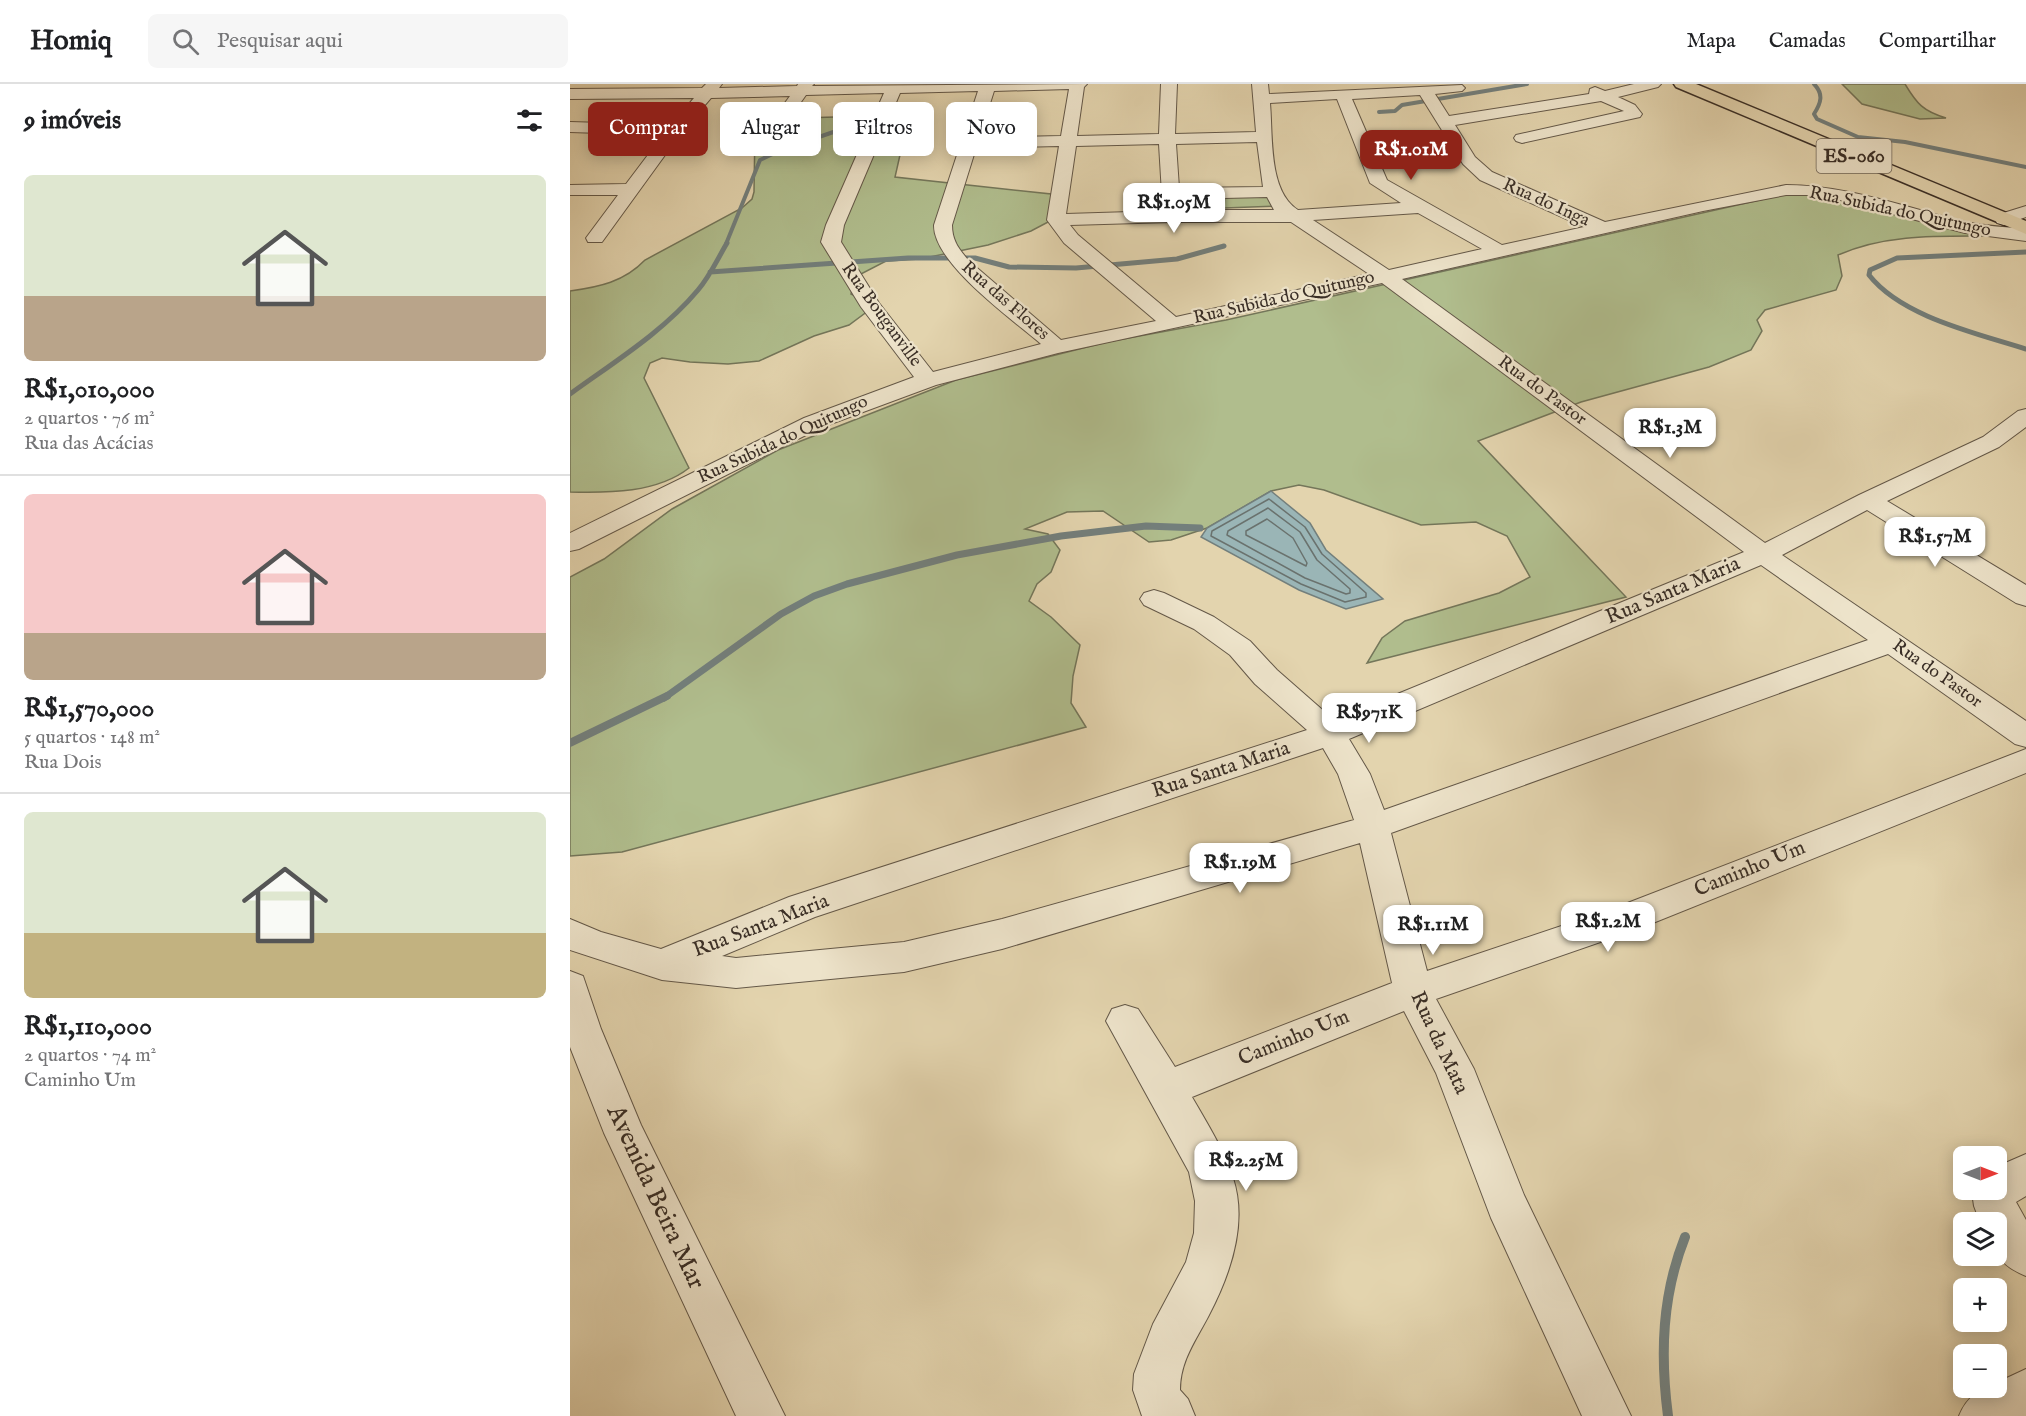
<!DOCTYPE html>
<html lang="pt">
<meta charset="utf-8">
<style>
body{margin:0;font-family:"IM FELL English",serif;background:#f6f6f6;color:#202124;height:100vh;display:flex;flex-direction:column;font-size:22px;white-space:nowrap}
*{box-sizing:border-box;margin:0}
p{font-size:20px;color:#757577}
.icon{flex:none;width:33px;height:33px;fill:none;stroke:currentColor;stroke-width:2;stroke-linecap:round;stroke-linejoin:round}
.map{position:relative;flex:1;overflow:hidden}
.details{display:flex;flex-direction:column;background:#fff;width:570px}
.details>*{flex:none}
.guide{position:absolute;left:18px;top:18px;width:570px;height:54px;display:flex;gap:12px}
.needle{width:39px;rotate:90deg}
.fabs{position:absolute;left:1383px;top:1062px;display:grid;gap:12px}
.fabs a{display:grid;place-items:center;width:54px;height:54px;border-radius:9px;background:#fff;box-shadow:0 3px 15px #0003;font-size:30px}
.price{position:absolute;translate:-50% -51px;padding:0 14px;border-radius:12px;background:#fff;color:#222;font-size:20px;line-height:39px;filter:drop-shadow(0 2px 3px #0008)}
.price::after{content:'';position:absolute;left:50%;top:36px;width:18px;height:14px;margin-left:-9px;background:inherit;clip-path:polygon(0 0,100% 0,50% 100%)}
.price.on{background:#8f2418;color:#fff}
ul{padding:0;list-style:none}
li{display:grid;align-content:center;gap:12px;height:318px;padding:0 24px}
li+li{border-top:2px solid #e0e0e0}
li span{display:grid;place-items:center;height:186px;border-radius:9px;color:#555}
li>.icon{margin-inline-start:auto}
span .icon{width:108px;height:108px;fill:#fffc;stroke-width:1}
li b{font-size:26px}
h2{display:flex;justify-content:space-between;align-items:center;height:72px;padding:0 24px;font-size:26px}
.chip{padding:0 21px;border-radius:9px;background:#fff;box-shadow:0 3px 15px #0003;font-size:21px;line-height:54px}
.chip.on{background:#8f2418;color:#fff}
header{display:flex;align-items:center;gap:36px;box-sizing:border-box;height:84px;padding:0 30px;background:#fff;border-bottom:2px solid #e0e0e0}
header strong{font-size:28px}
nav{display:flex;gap:33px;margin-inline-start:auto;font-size:21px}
.search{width:420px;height:54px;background:#f6f6f6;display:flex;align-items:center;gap:15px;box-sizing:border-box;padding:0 21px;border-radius:9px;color:#757577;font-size:22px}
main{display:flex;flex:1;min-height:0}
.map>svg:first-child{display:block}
.green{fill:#b0bd8d;stroke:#74765a;stroke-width:1.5}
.water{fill:#9ab5b6;stroke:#737f7c;stroke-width:1.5}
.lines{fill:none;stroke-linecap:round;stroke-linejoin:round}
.shore{stroke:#6a726e;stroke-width:1.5}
.stream-far4{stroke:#737f7c;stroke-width:4}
.stream-far3{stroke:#737f7c;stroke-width:5}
.stream-far2{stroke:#737f7c;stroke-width:7}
.stream-far1{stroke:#737f7c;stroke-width:8}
.stream{stroke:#737f7c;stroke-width:10}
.minor-casing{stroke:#645848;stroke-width:2}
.major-casing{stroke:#392e26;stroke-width:3}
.minor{fill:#ede3ca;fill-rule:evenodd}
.major{fill:#e3d4ae;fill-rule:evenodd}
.labels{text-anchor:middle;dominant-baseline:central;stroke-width:4.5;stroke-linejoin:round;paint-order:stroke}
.far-street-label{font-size:18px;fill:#392e26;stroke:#ede3ca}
.shield{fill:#ede3ca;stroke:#6f6457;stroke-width:1.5}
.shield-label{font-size:20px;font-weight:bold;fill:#392e26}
.street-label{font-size:21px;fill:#392e26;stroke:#ede3ca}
.near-street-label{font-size:26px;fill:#392e26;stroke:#ede3ca}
</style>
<header>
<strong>Homiq</strong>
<div class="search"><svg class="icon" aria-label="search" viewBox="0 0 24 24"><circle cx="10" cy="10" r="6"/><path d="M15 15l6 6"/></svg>Pesquisar aqui</div>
<nav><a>Mapa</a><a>Camadas</a><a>Compartilhar</a></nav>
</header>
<main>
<section class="details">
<h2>9 imóveis<svg class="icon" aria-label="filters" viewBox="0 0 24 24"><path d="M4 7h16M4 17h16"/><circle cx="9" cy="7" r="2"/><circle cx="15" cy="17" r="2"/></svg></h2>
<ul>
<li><span style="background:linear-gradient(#dfe7d0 65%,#b9a48a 0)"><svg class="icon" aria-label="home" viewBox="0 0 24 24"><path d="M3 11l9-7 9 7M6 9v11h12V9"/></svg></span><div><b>R$1,010,000</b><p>2 quartos · 76 m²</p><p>Rua das Acácias</p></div></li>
<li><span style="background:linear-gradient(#f6c9c9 75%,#b9a48a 0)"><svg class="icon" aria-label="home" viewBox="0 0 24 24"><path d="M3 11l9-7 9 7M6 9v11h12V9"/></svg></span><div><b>R$1,570,000</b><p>5 quartos · 148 m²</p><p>Rua Dois</p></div></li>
<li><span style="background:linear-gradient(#dfe7d0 65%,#c2b280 0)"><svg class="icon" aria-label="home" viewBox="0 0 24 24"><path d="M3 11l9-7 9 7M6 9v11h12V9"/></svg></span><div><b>R$1,110,000</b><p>2 quartos · 74 m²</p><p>Caminho Um</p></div></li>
</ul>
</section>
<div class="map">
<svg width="1456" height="1332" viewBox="0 0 1456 1332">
<rect width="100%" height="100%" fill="#e3d4ae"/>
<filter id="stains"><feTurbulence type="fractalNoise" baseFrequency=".00333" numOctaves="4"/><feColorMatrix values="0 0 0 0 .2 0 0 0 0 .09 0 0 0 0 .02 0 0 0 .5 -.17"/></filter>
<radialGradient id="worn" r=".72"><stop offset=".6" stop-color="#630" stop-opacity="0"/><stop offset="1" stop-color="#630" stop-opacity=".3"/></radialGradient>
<path class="green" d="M 1272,0 L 1335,0 C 1347,20 1353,27 1376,34 L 1350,35 L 1292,20 Z
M 339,31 L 325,93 L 481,110 L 480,137 L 461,147 L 418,161 L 350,175 L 316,177 L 285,193 L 281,210 L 306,221 L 279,241 L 244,252 L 189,277 L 158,280 L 120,278 L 92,274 L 80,279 L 74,294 L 119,384 C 87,409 39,409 0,408 L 0,207 C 29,203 54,198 75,176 L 172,124 L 182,115 L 184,108 L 185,44 L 229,34 Z
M 1239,105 L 1420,152 C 1368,152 1315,150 1268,171 L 1272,192 L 1266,206 L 1195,226 L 1187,236 L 1192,247 L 1181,266 L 1139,283 L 1011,318 L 908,357 L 1056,513 L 797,579 L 812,554 L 835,537 L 929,509 L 960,493 L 937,452 L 906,438 L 851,441 L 754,406 L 729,401 L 701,407 L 637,444 L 601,456 L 579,458 L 533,427 L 497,428 L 455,445 L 478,450 L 490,466 L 481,488 L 467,500 L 459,517 L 481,533 L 510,561 L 503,592 L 501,619 L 516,643 L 52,768 L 0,772 L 0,493 L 34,475 L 102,425 L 208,366 L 386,296 L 537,258 L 656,236 Z
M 704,110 L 706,122 L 654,124 L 655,112 Z"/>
<path class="water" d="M 701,407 L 740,439 L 756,466 L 813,515 L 776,525 L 729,506 L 631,453 L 637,444 Z"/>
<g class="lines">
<path class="shore" d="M 699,415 L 735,443 L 752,470 L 796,509 L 796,513 L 775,518 L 731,500 L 641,452 L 642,447 Z
M 698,424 L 730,448 L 747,476 L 780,505 L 780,509 L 776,510 L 735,494 L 657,451 L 658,447 Z
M 697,435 L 723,454 L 737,479 L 736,482 L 676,451 L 676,447 Z"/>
<path class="stream-far4" d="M 1244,0 C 1254,10 1251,19 1244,30 L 1247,35 L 1288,53 L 1335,58 L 1456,83
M 809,28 L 825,27 L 832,21 L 957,0
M 156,160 L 190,76 L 211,66 L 278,43 L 292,27"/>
<path class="stream-far3" d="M 1456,168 L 1327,174 L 1300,186 L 1299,191 C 1332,233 1406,249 1456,265
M 140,188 L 338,174 L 405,174 L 439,183 L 506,184 L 607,175 L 654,162
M 0,310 C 44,278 93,248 128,206 C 140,192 148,174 157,159"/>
<path class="stream-far2" d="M 94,614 L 211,530 L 244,512 L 277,500 L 387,471 L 491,452 L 576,442 L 630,444"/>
<path class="stream-far1" d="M 0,659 L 97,612"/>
<path class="stream" d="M 1098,1332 C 1090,1270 1092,1211 1115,1153"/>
<g class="minor-casing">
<path id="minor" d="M 136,0 L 152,0 L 149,4 L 227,2 L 228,0 L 244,0 L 242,2 L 517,0 L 514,3 L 507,52 L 589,50 L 591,0 L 607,0 L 605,50 L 686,48 L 682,0 L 698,0 L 699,10 L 892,1 L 895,4 L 892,7 L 865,10 L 879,32 L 1019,10 L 1020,5 L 1025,3 L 1035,7 L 1064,0 L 1091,0 L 1088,3 L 1048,13 L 1065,21 L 1072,30 L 1070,33 L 952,59 L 946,57 L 944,54 L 946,51 L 1054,27 L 1031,17 L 885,41 L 905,73 L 922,88 L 1035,138 L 1216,101 C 1276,101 1334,123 1392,137 C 1413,142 1435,143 1456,145 L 1456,157 L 1395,149 L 1270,116 L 1238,111 L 1216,111 L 1133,127 L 832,195 L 1195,459 L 1289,411 L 1413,353 L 1448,327 L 1456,325 L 1456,343 L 1429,363 L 1317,417 L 1456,501 L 1456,522 L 1446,519 L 1297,426 L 1212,471 L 1456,637 L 1456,663 L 1445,660 L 1318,570 L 821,749 L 857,887 L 1042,825 L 1456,665 L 1456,689 L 1068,845 L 866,915 L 904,985 L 954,1111 L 1061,1332 L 1012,1332 L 921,1134 L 866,989 L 834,927 L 622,1013 C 637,1039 654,1066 663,1094 C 678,1139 660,1191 639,1231 C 626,1256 610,1277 610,1306 L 618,1315 L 625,1332 L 572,1332 L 563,1306 L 564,1290 L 583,1240 L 616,1178 L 624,1149 L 625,1117 L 619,1088 L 536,937 L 542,925 L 555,921 L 568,925 L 605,983 L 822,899 L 790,759 L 432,865 L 334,888 L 166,904 L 92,896 L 0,866 L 0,835 L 31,848 L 91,865 L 219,813 L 737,646 L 685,600 L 660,571 L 624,545 L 574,521 L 570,515 L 574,509 L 584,506 L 594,509 L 644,533 L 680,557 L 707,586 L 764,636 L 1174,468 L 812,199 L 488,269 L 366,301 L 250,344 L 9,465 L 0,467 L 0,449 L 234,334 L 344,293 L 291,223 L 251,158 L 256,141 L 314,9 L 236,11 L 214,42 L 208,44 L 200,39 L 220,12 L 141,14 L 111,49 L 32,158 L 18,158 L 16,154 L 48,111 L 0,111 L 0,101 L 56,100 L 93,51 L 0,48 L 0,38 L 101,41 L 124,14 L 0,15 L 0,5 L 132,4 ZM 499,5 L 491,52 L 409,54 L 424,7 ZM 408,7 L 364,141 C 363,179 442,235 471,260 L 363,288 L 309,219 L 271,158 L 274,141 L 330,9 ZM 850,11 L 893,80 L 910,96 L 1014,143 L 932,161 L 817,96 L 782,15 ZM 767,15 L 800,99 L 831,119 L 728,126 C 698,107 703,52 700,19 ZM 687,58 L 693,103 L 609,104 L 606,60 ZM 589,60 L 593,127 L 496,130 L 506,62 ZM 489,62 L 477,136 L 494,159 L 586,237 L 491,256 L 399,177 C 389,165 382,157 382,141 L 406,64 ZM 697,113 L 704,126 L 611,126 L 610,115 ZM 848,129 L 912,165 L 819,186 L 743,136 ZM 602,138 L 721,138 L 799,190 L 606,233 L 508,151 L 500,141 ZM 1191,481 L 1298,556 L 814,726 L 800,690 L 779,655 ZM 753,664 L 768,690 L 784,736 L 432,835 L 334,858 L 166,874 L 152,872 L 245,833 Z
M 1456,122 L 1456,133 L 1434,141 L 1427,139 L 1425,135 L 1427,131 Z
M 0,887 L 13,892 L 31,945 L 71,1041 L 215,1332 L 166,1332 L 34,1049 L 0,963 Z
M 1456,1070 L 1456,1112 L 1446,1118 L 1456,1136 L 1456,1192 C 1425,1179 1426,1169 1426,1138 L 1410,1138 L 1404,1122 L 1403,1115 L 1407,1106 L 1426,1106 L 1426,1083 Z
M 1456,1285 L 1456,1332 L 1389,1332 C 1396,1315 1407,1304 1426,1304 L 1426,1299 Z"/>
</g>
<g class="major-casing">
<path id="major" d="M 1104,0 L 1126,0 L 1456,137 L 1456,150 L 1106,3 Z"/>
</g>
<use href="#minor" class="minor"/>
<use href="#major" class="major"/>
</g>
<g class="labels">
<g class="far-street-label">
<text transform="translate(976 119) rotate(24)">Rua do Inga</text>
<text transform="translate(1330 128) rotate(12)">Rua Subida do Quitungo</text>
<text transform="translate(714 214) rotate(-13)">Rua Subida do Quitungo</text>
<text transform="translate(435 217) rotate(41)">Rua das Flores</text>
<text transform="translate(311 231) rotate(54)">Rua Bouganville</text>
<text transform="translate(972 307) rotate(36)">Rua do Pastor</text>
<text transform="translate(213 356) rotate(-25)">Rua Subida do Quitungo</text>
<text transform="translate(1367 590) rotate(35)">Rua do Pastor</text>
</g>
<rect class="shield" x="1246.5" y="55" width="75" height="34" rx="4.5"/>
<g class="shield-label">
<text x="1284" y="72">ES-060</text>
</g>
<g class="street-label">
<text transform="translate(1103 507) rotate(-23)">Rua Santa Maria</text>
<text transform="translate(651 686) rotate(-18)">Rua Santa Maria</text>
<text transform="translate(1180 785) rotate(-22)">Caminho Um</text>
<text transform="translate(191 842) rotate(-21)">Rua Santa Maria</text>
<text transform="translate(724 954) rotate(-22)">Caminho Um</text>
<text transform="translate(869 959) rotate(65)">Rua da Mata</text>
</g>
<g class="near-street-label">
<text transform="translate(86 1113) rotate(65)">Avenida Beira Mar</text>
</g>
</g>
<rect width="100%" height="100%" filter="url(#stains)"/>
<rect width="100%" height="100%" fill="url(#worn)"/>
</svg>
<div class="fabs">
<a><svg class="needle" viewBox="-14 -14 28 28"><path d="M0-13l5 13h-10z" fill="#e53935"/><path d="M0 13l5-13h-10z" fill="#757577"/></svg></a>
<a><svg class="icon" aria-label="layers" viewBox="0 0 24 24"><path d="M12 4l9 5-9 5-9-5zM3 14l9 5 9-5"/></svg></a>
<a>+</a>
<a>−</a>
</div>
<b class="price on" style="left:841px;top:97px">R$1.01M</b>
<b class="price" style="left:604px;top:150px">R$1.05M</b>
<b class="price" style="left:1100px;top:375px">R$1.3M</b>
<b class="price" style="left:1365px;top:484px">R$1.57M</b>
<b class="price" style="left:799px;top:660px">R$971K</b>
<b class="price" style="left:670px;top:810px">R$1.19M</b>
<b class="price" style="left:1038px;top:869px">R$1.2M</b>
<b class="price" style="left:863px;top:872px">R$1.11M</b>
<b class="price" style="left:676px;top:1108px">R$2.25M</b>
<div class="guide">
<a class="chip on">Comprar</a>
<a class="chip">Alugar</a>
<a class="chip">Filtros</a>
<a class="chip">Novo</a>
</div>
</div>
</main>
